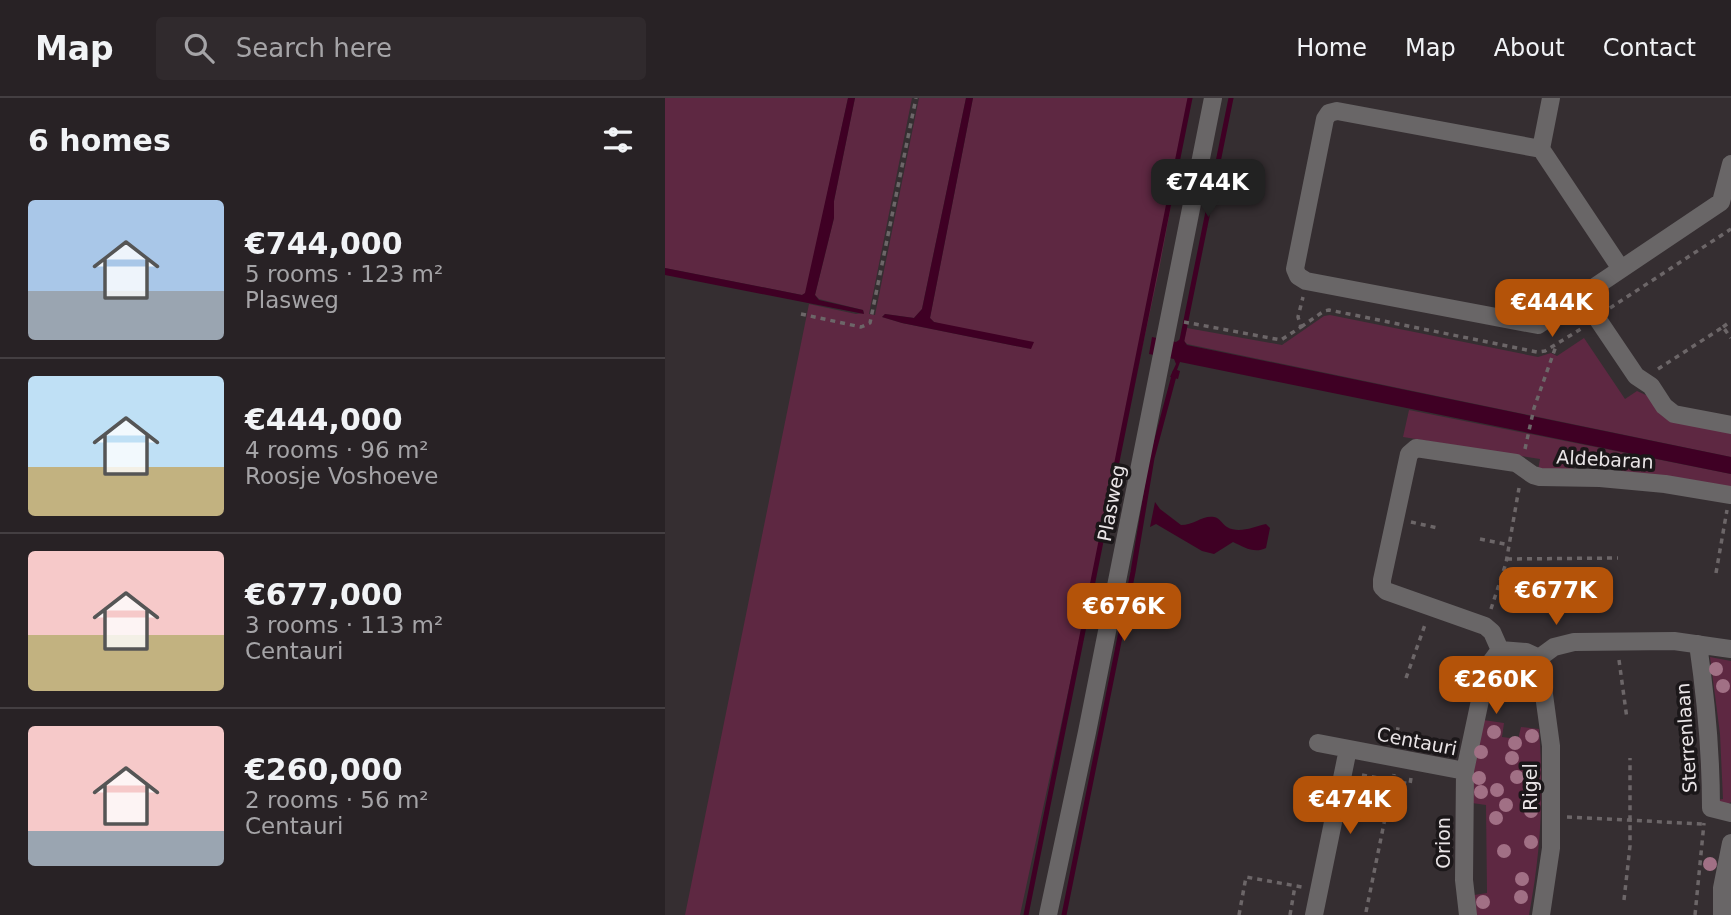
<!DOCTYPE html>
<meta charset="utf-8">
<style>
body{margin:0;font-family:"DejaVu Sans",sans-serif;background:#302a2d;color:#f1f3f6;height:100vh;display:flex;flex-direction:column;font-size:26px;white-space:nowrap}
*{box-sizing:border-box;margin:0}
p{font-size:23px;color:#a5a4a7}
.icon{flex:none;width:38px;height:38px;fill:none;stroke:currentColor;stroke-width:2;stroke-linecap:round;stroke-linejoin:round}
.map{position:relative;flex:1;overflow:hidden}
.details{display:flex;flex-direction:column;background:#282225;width:665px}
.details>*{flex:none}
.price{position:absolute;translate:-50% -60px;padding:0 16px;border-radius:14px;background:#b45309;color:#fff;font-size:23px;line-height:46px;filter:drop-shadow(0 2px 4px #0008)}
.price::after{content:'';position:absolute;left:50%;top:42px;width:21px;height:16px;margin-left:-10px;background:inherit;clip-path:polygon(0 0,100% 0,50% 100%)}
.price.on{background:#222;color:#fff}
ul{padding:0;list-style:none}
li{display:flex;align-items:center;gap:21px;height:175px;padding:0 28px}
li+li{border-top:2px solid #443f42}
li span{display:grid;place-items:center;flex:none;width:196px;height:140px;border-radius:7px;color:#555}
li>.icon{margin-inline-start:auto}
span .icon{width:84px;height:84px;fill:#fffc;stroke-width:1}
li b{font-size:30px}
h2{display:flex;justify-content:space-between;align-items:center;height:84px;padding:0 28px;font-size:30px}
header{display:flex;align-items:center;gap:42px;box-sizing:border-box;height:98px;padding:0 35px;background:#282225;border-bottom:2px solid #443f42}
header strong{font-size:33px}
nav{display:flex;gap:38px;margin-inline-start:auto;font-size:24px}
.search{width:490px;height:63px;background:#302a2d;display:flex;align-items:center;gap:18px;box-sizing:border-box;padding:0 24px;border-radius:7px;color:#a5a4a7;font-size:26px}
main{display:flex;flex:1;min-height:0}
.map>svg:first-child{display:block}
.green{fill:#5e2842}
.water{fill:#3f0024}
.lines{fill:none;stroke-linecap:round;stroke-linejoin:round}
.stream{stroke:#3f0024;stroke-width:5}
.path{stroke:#6c6668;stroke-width:3.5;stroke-dasharray:5 5;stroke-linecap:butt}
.minor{stroke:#696667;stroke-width:18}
.tree{fill:#a17085}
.labels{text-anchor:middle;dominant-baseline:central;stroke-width:7;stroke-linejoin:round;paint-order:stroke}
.street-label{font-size:19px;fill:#eae5e7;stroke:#1b1719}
</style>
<header>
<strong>Map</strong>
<div class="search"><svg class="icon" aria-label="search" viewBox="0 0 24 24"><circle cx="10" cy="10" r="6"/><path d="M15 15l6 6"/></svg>Search here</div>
<nav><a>Home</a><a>Map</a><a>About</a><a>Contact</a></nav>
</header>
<main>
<section class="details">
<h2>6 homes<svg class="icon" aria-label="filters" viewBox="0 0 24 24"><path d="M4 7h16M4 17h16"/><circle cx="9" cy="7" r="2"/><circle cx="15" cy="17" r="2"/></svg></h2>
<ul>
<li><span style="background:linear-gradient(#a9c7e8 65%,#9aa5b1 0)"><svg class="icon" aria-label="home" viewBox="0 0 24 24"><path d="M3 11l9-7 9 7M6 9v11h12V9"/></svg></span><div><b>€744,000</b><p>5 rooms · 123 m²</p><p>Plasweg</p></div></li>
<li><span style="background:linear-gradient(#bfe0f5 65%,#c2b280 0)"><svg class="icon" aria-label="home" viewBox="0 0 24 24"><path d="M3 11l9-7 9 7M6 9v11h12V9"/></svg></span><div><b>€444,000</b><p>4 rooms · 96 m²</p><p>Roosje Voshoeve</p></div></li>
<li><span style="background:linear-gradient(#f6c9c9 60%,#c2b280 0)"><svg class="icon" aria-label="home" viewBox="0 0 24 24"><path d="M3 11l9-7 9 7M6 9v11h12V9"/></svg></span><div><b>€677,000</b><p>3 rooms · 113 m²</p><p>Centauri</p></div></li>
<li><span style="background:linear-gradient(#f6c9c9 75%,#9aa5b1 0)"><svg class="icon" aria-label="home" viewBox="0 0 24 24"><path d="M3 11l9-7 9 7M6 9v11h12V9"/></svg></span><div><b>€260,000</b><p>2 rooms · 56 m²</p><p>Centauri</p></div></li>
</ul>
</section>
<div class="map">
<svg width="1066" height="817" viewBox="0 0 1066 817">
<rect width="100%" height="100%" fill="#352e31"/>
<path class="green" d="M 0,0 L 183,0 L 141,195 L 137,197 L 0,170 Z
M 190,0 L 247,0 L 204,216 L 210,217 L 254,0 L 301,0 L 257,211 L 249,220 L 220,216 L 217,219 L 237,225 L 366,251 L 269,224 L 265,220 L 308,0 L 526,0 L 494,172 L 355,817 L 20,817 L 144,206 L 191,216 L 199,215 L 198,212 L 154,201 L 150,197 L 169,120 L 169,103 Z
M 665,217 L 873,259 L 886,255 L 892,258 L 919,240 L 960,301 L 972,293 L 983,298 L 997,318 L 1066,332 L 1066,359 L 522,246 L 519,243 L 522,230 L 617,247 L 659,218 Z
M 744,312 L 1066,376 L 1066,391 L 957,376 L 957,370 L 908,368 L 907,375 L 873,372 L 875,361 L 738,339 Z
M 1045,559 L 1066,563 L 1066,704 L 1061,708 L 1052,702 L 1058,701 L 1055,636 Z
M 818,622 L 839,625 L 837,639 L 853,641 L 856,629 L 874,631 C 879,697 876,753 864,817 L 810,817 L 809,797 L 822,795 L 821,707 L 807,705 L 806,683 Z"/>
<path class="water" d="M 183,0 L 190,0 L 169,103 L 169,120 L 150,197 L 154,202 L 198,212 L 199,216 L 0,177 L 0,170 L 137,197 L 140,195 Z
M 301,0 L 308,0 L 265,220 L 269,224 L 369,244 L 366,251 L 237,225 L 217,219 L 220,216 L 249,220 L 257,211 Z
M 487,239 L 511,244 L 517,240 L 522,247 L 1066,359 L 1066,376 L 515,264 L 512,272 L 515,273 L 513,281 L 505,279 L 511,266 L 509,261 L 484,256 Z
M 490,404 L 495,411 L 516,427 C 529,427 538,417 549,419 C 555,420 557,426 562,429 C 574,436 588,429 601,426 L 605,430 L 601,450 C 589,456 579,449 568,444 L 549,456 L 537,453 L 491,426 L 485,429 Z"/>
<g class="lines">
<path class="stream" d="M 516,247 L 566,0
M 361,817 L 525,0
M 399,817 L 468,474 L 487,360 L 510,274"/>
<path class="path" d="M 945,210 L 1066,131
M 136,216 L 196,229 L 205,225 L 251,0
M 519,224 L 616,242 L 636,229 L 633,219 L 638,199
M 636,229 L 659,213 L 664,212 L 872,254 L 880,253 L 919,229
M 1058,229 L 1066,223
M 993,271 L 1058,229 L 1066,240
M 860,351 L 869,310 L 891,248
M 746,424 L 773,430
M 815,441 L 844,447
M 842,461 L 953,460
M 1051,475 L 1062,412
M 826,511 L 841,465 L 854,390
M 954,562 L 962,621
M 741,580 L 761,524
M 730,644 L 734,625
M 697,677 L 745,686 L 746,680
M 902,719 L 1038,726
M 959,802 L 965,748 L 965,660
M 701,814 L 729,676
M 574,817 L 581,779 L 637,789
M 625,817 L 630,788
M 1030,817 L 1039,725"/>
<path class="minor" d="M 886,0 L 876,51 L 672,13 L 664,15 L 660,21 L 630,171 L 633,178 L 641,183 L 873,227 L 1056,104 L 1066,66
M 876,51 L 956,171
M 917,198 L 971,278 L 986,288 L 999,308 L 1009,316 L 1066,327
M 1066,397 L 1000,386 L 935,380 L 875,379 L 868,377 L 851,365 L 751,350 L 744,356 L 717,482 L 717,489 L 721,493 L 820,528 L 827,534 L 835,552 L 861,554 L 874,560 L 889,549 L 909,544 L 1009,543 L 1066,551
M 1033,546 C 1041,601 1046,655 1046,710 L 1066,715
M 874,560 L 886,648 L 886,750 L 876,817
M 653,645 L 800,673
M 383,817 L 422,634 L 548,0
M 649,817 L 683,651
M 803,817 L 799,782 L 800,673 L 817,593 L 826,564 L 835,552
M 1057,817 L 1057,790 L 1066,745"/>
</g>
<g class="tree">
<circle cx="1051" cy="571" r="7"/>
<circle cx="1058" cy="588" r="7"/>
<circle cx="829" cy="634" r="7"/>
<circle cx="867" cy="638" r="7"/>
<circle cx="850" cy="645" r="7"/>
<circle cx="816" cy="654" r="7"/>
<circle cx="847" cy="660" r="7"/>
<circle cx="852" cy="679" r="7"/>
<circle cx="814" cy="680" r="7"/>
<circle cx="870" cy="687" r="7"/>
<circle cx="832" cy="692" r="7"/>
<circle cx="816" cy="694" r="7"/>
<circle cx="841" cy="707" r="7"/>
<circle cx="866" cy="713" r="7"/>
<circle cx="831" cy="720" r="7"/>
<circle cx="866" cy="744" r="7"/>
<circle cx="839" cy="753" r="7"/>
<circle cx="1045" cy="766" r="7"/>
<circle cx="857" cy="781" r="7"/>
<circle cx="856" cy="799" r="7"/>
<circle cx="818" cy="804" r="7"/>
</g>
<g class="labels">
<g class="street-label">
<text transform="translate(940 361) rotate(3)">Aldebaran</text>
<text transform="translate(446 405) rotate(-79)">Plasweg</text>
<text transform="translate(1021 640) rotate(-94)">Sterrenlaan</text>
<text transform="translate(752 643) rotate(11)">Centauri</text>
<text transform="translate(865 689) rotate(-90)">Rigel</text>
<text transform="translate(778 745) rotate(-90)">Orion</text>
</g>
</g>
</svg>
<b class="price on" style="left:543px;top:121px">€744K</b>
<b class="price" style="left:887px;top:241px">€444K</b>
<b class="price" style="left:891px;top:529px">€677K</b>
<b class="price" style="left:459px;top:545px">€676K</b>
<b class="price" style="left:831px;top:618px">€260K</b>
<b class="price" style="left:685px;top:738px">€474K</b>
</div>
</main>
